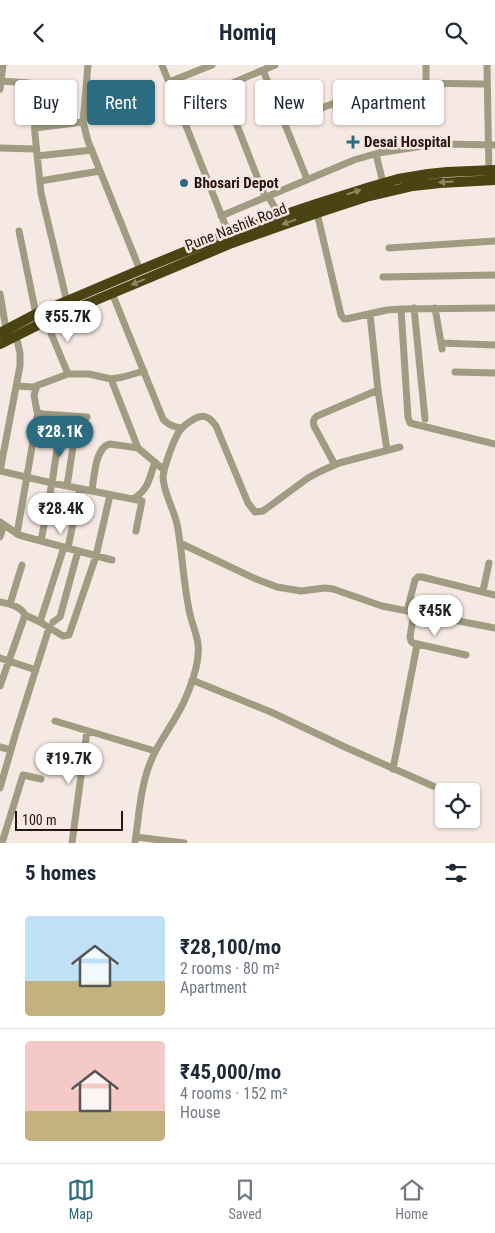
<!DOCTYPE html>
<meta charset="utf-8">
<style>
body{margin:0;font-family:"Roboto Condensed",sans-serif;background:#f2f2f3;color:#1f2937;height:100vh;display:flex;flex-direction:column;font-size:19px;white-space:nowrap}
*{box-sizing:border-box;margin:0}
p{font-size:16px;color:#747a83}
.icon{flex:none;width:28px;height:28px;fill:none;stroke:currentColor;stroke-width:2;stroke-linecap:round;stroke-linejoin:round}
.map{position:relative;height:778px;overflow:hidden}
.drawer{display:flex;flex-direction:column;background:#fff;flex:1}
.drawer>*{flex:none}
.top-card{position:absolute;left:15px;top:15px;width:465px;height:45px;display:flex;gap:10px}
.tools{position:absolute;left:435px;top:718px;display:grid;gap:10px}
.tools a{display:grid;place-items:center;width:45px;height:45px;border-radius:5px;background:#fff;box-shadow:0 1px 4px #0004;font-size:25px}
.scale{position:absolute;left:15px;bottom:12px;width:108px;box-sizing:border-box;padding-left:5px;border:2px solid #2a130a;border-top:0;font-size:14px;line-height:18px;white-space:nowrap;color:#2a130a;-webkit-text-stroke:4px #f6e8e2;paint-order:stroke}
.price{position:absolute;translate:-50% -42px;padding:0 11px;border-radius:18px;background:#fff;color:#222;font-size:16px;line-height:32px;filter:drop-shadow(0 1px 2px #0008)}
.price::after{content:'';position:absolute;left:50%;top:30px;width:15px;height:11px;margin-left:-8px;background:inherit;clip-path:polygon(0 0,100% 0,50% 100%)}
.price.active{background:#2c6c80;color:#fff}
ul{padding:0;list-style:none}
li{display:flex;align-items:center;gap:15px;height:125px;padding:0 25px}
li+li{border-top:1px solid #e0e1e3}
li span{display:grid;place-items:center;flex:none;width:140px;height:100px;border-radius:5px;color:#555}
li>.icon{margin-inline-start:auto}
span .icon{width:60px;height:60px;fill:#fffc;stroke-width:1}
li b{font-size:21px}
h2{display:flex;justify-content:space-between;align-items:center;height:60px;padding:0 25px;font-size:21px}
.tag{padding:0 18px;border-radius:5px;background:#fff;box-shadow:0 1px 4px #0004;font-size:18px;line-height:45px}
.tag.active{background:#2c6c80;color:#fff}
header{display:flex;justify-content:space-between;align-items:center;height:65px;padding:0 25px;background:#fff;font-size:22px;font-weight:700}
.tab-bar{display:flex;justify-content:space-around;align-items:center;height:70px;border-top:1px solid #e0e1e3;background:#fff;font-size:14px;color:#747a83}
.tab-bar a{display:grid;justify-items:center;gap:2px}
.tab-bar .active{color:#2c6c80}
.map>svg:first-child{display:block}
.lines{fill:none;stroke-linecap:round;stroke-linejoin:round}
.minor{stroke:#9f9c81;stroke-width:7}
.highway{stroke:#4a4413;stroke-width:10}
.oneway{fill:#8f8666}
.poi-dot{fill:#2c6c80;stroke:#f6e8e2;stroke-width:2}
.labels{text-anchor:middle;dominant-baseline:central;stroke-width:5;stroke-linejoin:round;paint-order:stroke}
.poi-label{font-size:15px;font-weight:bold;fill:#2a130a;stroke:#f6e8e2;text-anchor:start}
.street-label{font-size:15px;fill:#2a130a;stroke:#f6e8e2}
</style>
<header><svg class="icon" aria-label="back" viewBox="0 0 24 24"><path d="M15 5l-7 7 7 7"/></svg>Homiq<svg class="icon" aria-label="search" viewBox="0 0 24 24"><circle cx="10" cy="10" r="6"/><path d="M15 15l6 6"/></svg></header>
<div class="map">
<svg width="495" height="778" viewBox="0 0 495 778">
<rect width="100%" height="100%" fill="#f6e8e2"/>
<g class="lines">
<path class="minor" d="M 88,0 L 83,57 L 88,76 L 140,205
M 162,0 L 230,172
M 487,0 L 489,110
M 263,5 L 307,114
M 1,16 L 29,18 L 32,19 L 33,21 L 35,69 L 41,128 L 67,237
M 169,17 L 212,0
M 426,18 L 426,0
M 222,22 L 265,132
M 0,24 L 3,0
M 178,41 L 275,0
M 284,57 C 322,43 361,26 402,21 C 430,17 459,19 487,19
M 35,63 L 83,57
M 0,83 L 36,84
M 376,89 L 383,118
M 37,91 L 92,85
M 40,116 L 100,106
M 268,131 L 280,151
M 317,148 L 341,250 L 344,254 L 346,254 L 387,245 L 401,244 L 495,243
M 221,151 L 354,95 L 378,88 L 430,80 L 447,79 L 495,80
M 19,166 L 36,249
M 389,183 L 495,176
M 383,212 L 495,210
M 112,228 L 163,354 C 168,360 173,362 181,363
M 0,229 L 6,264
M 414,243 L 425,354
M 435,243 L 442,284
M 401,244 L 408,352 L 410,358 L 495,379
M 370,249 L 378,325 L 387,385
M 46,256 L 68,309
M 16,270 L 20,288 L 20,301 L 0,406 L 52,418 L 142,436 L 136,466
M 441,278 L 495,280
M 455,307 L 495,308
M 111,314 L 138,383 L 164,405
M 17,321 L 33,322 L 68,309 L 89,309 L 111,314 L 123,312 L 144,306
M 37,321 L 34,330 L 37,347 L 43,349 L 87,352
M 62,351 L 52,418 L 41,476 L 112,495
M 335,400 L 314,361 C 313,356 313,354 317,351 L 378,325
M 67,421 L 75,369
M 92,426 C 94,413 95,382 110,379 L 138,383
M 133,434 C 149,424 149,414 155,397
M 0,457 L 19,470 L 41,476
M 17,469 L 38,347
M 0,472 L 4,460
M 180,478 L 256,514 L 277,522 L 301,526 L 325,523 L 333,524 L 382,541 L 495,563
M 68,483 L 80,424
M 483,526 L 489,498
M 0,537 C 9,539 21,541 25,550 L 0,621
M 10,539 L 22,500
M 407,546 L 415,515 L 418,512 L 422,512 L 495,530
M 414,547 L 410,572 L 411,576 L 413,578 L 466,590
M 25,550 L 40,557 L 63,571 L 69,570 L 96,491 L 110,430
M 40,557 L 64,482
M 53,557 L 60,552 L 78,486
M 0,593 L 36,605
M 192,615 L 271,647 L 347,683 L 433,721
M 55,656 L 155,686
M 0,682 L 11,685
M 393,704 L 417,580
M 0,723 L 17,664 L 49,563
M 136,772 L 184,778
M 0,778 L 2,778 L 23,710 L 41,714
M 72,778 L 87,666
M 135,778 C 139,751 140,722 151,696 C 157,680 168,666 177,650 C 186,635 197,607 198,590 C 200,575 193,563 190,549 C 183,519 183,489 177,459 C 174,445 163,426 163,412 C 164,402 175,369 182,363 C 184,361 186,359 188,358 C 200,349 207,348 216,361 L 248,438 L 255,447 L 263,446 L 308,413 L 319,407 L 339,398 L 400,382"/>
<path class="highway" d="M 0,268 L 36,249 L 140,205 L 228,169 L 316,139 L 370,122 L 398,114 L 428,109 L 447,107 L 495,105
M 0,279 L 46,256 L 232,178 L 317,148 L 366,132 L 413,121 L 440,118 L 495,115"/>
</g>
<defs><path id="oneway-solid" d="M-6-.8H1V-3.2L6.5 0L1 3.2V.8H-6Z" transform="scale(1.25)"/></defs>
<g class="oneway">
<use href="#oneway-solid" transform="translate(446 117) rotate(176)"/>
<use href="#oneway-solid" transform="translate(354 127) rotate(-17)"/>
<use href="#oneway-solid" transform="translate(289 157) rotate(161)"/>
<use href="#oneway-solid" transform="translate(138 217) rotate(157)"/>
</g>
<g class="poi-dot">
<path d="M350.5 69.5h5v5h5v5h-5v5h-5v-5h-5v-5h5z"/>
<circle cx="184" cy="118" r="5"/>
</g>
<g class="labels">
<g class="poi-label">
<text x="364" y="77">Desai Hospital</text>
<text x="194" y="118">Bhosari Depot</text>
</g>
<g class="street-label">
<text transform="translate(236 162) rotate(-21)">Pune Nashik Road</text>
</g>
</g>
</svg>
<div class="tools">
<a><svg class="icon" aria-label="locate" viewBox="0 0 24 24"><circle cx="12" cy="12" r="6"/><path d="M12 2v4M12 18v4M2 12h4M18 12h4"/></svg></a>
</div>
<div class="scale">100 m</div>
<b class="price" style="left:68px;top:278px">₹55.7K</b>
<b class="price active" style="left:60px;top:393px">₹28.1K</b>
<b class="price" style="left:61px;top:470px">₹28.4K</b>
<b class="price" style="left:435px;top:572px">₹45K</b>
<b class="price" style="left:69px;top:720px">₹19.7K</b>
<div class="top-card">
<a class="tag">Buy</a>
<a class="tag active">Rent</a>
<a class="tag">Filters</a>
<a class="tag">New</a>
<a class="tag">Apartment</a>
</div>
</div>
<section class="drawer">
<h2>5 homes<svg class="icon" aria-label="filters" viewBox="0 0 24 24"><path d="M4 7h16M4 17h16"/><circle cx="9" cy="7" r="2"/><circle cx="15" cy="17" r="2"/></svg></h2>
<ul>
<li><span style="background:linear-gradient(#bfe0f5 65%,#c2b280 0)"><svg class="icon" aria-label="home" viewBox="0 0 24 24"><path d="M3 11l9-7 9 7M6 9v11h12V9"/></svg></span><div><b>₹28,100/mo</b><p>2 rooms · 80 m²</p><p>Apartment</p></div></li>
<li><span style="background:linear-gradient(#f6c9c9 70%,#c2b280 0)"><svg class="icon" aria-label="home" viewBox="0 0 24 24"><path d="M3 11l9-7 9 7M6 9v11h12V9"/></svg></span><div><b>₹45,000/mo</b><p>4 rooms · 152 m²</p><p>House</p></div></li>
</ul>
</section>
<nav class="tab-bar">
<a class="active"><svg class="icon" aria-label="map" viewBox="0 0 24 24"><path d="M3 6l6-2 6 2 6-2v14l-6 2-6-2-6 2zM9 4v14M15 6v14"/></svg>Map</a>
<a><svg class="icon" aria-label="saved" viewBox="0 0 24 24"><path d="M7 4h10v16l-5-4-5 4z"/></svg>Saved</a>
<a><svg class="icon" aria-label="home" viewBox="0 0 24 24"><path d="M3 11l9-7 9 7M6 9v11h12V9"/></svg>Home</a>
</nav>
